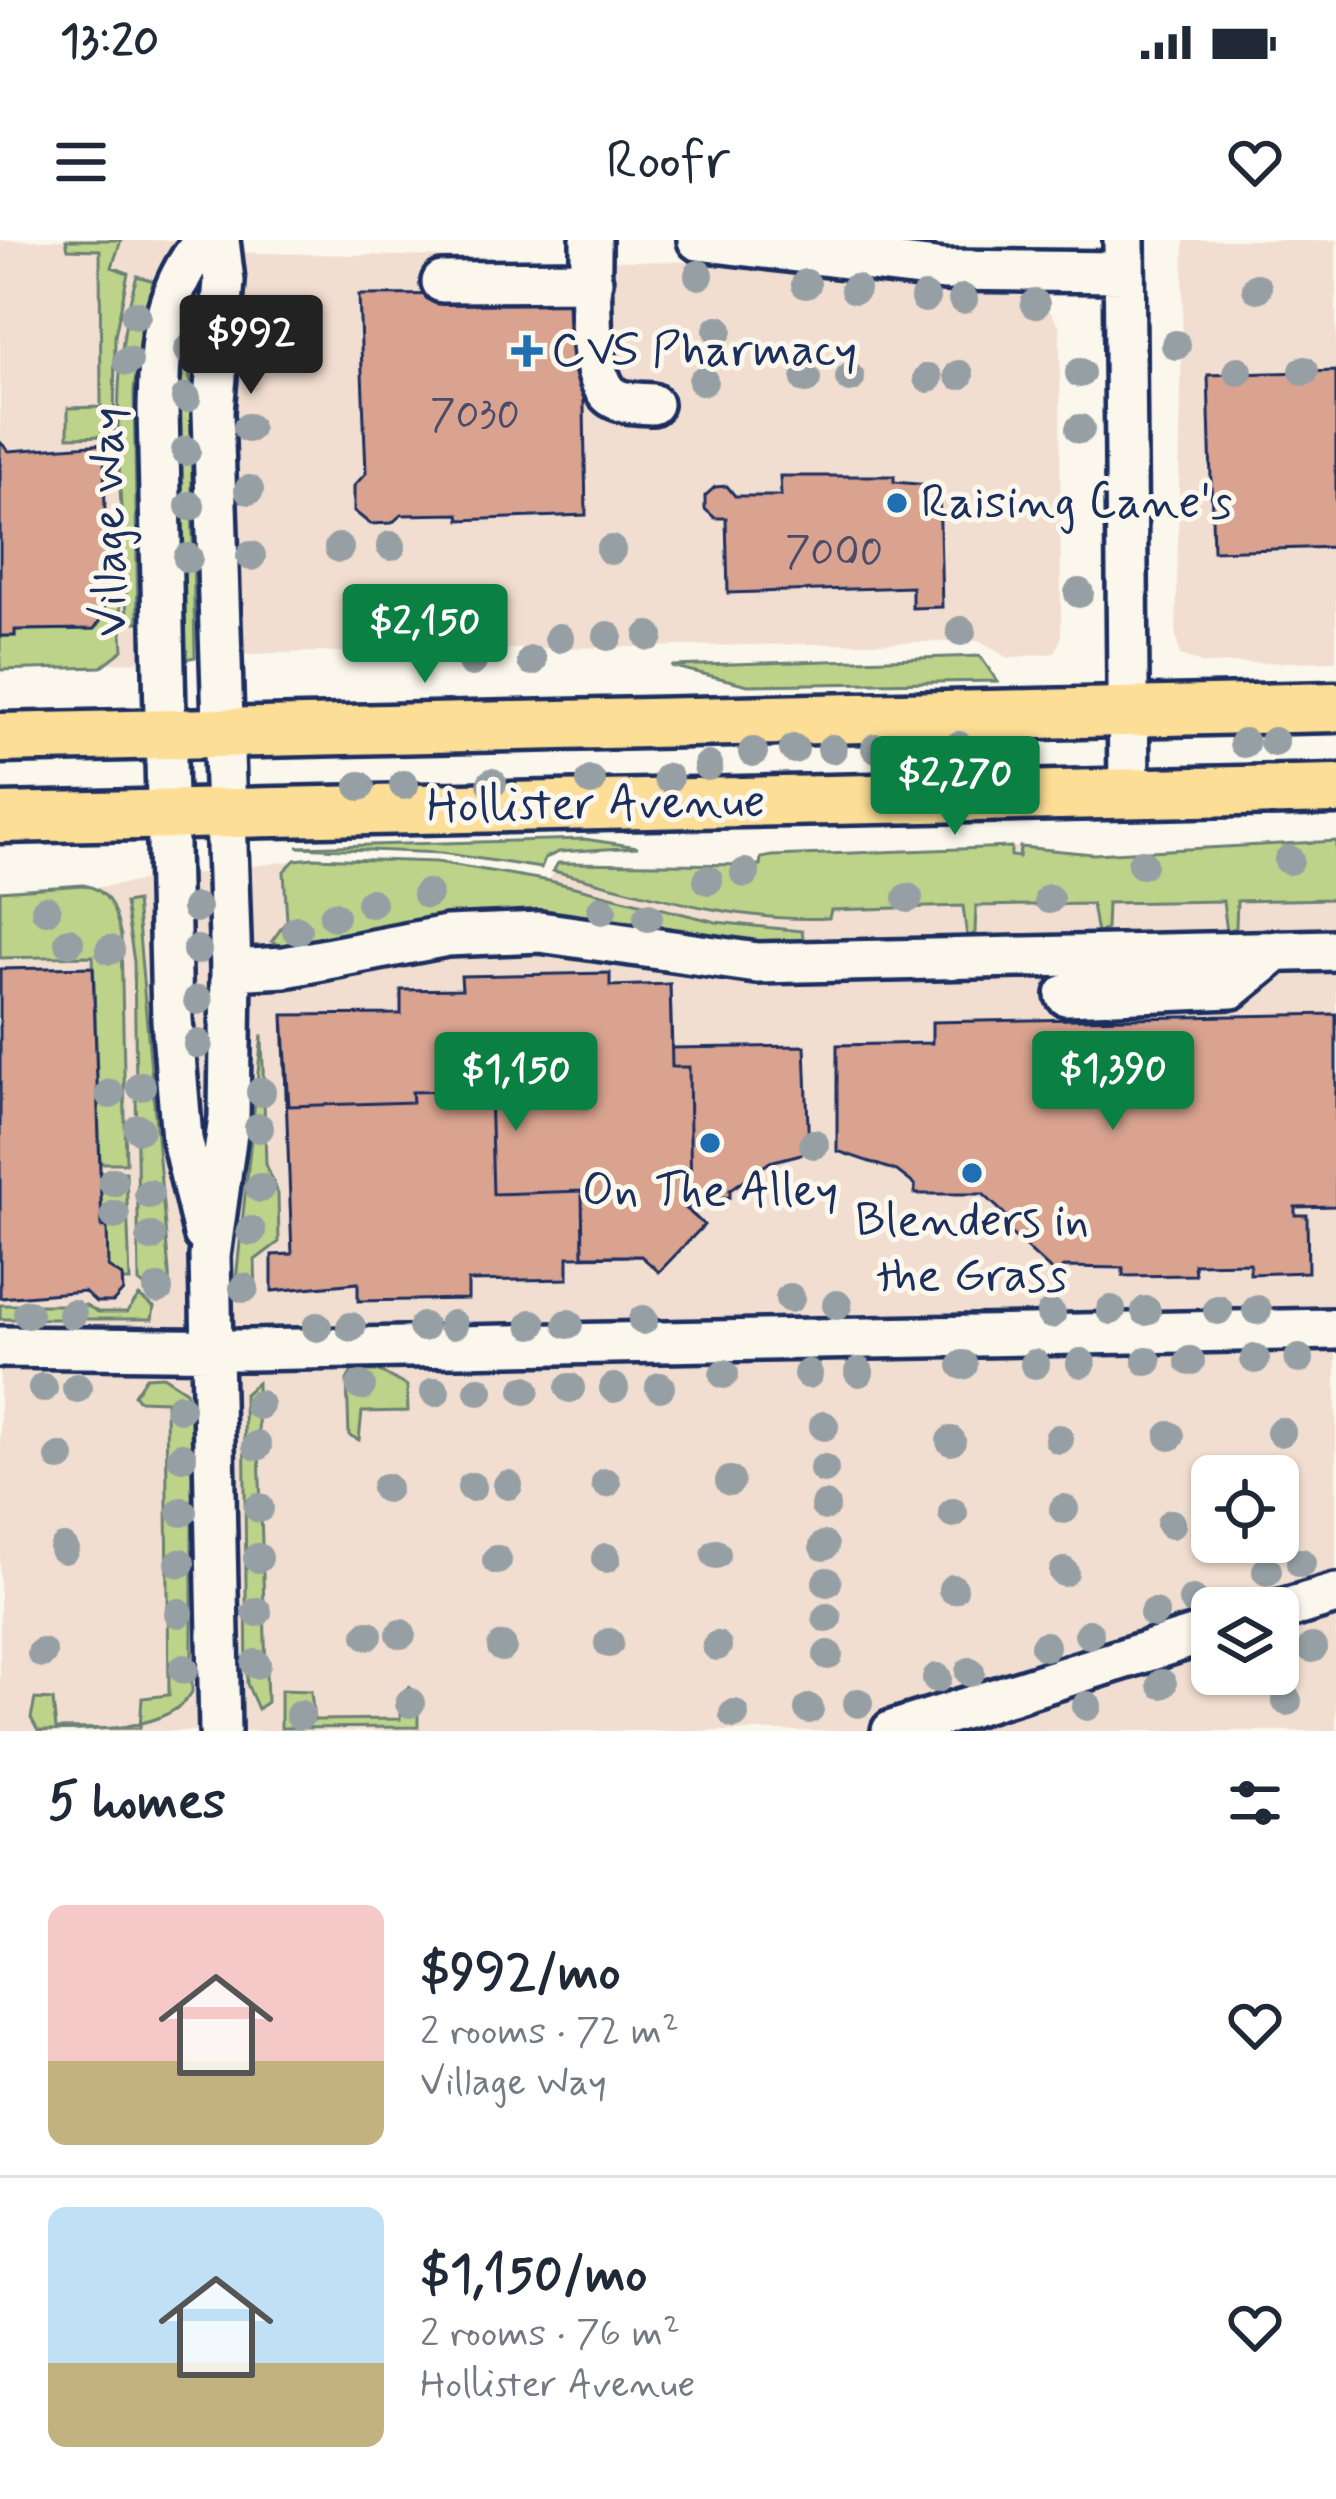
<!DOCTYPE html>
<meta charset="utf-8">
<style>
body{margin:0;font-family:Mynerve,sans-serif;background:#f6f6f7;color:#1f2937;height:100vh;display:flex;flex-direction:column;font-size:45px;white-space:nowrap}
*{box-sizing:border-box;margin:0}
p{font-size:39px;color:#747a83}
.icon{flex:none;width:66px;height:66px;fill:none;stroke:currentColor;stroke-width:2;stroke-linecap:round;stroke-linejoin:round}
.map{position:relative;height:1491px;overflow:hidden}
.side{display:flex;flex-direction:column;background:#fff;flex:1}
.side>*{flex:none}
.controls{position:absolute;left:1191px;top:1215px;display:grid;gap:24px}
.controls a{display:grid;place-items:center;width:108px;height:108px;border-radius:18px;background:#fff;box-shadow:0 3px 9px #0004;font-size:60px}
.price{position:absolute;translate:-50% -102px;padding:0 27px;border-radius:12px;background:#0b8043;color:#fff;font-size:39px;line-height:78px;filter:drop-shadow(0 3px 6px #0008)}
.price::after{content:'';position:absolute;left:50%;top:72px;width:36px;height:27px;margin-left:-18px;background:inherit;clip-path:polygon(0 0,100% 0,50% 100%)}
.price.on{background:#222;color:#fff}
ul{padding:0;list-style:none}
li{display:flex;align-items:center;gap:36px;height:300px;padding:0 48px}
li+li{border-top:3px solid #e0e1e3}
li span{display:grid;place-items:center;flex:none;width:336px;height:240px;border-radius:18px;color:#555}
li>.icon{margin-inline-start:auto}
span .icon{width:144px;height:144px;fill:#fffc;stroke-width:1}
li b{font-size:51px}
h2{display:flex;justify-content:space-between;align-items:center;height:144px;padding:0 48px;font-size:51px}
.status{display:flex;justify-content:space-between;align-items:center;height:84px;padding:0 60px;background:#fff;direction:ltr}
.status svg{height:33px;fill:currentColor}
header{display:flex;justify-content:space-between;align-items:center;height:156px;padding:0 48px;background:#fff;font-size:54px;font-weight:600}
.map>svg:first-child{display:block}
.built{fill:#f1ded0;fill-rule:evenodd}
.green{fill:#bcd389;stroke:#6c8174;stroke-width:3}
.building{fill:#d9a390;stroke:#1b2f5e;stroke-width:3}
.lines{fill:none;stroke-linecap:round;stroke-linejoin:round}
.minor-casing{stroke:#1b2f5e;stroke-width:48}
.major-casing{stroke:#1b2f5e;stroke-width:57}
.minor{stroke:#fbf7ec;stroke-width:39}
.major{stroke:#fdde96;stroke-width:48}
.tree{fill:#96a0a4}
.poi-dot{fill:#1f6fb2;stroke:#fbf7ec;stroke-width:4.5}
.labels{text-anchor:middle;dominant-baseline:central;stroke-width:10;stroke-linejoin:round;paint-order:stroke}
.number-label{font-size:42px;fill:#4a4c6a}
.poi-label{font-size:48px;fill:#1b2f5e;stroke:#fbf7ec;text-anchor:start}
.street-label{font-size:48px;fill:#1b2f5e;stroke:#fbf7ec}
</style>
<div class="status"><b>13:20</b><svg viewBox="0 0 49 12"><path d="M0 12V9h3v3zM5 12V6h3v6zM10 12V3h3v9zM15 12V0h3v12zM26 1h20v11H26zM47 4h2v5h-2z"/></svg></div>
<header><svg class="icon" aria-label="menu" viewBox="0 0 24 24"><path d="M4 6h16M4 12h16M4 18h16"/></svg>Roofr<svg class="icon" aria-label="heart" viewBox="0 0 24 24"><path d="M12 20l-8-8c-3-5 5-10 8-4 3-6 11-1 8 4z"/></svg></header>
<div class="map">
<svg width="1336" height="1491" viewBox="0 0 1336 1491">
<rect width="100%" height="100%" fill="#fbf7ec"/>
<filter id="ink" filterUnits="userSpaceOnUse"><feTurbulence type="fractalNoise" baseFrequency=".00833" numOctaves="2"/><feDisplacementMap in="SourceGraphic" scale="24" xChannelSelector="R" yChannelSelector="G"/><feConvolveMatrix kernelMatrix="1 2 1 2 8 2 1 2 1" color-interpolation-filters="sRGB"/></filter>
<g filter="url(#ink)">
<path class="built" d="M 0,0 L 173,0 L 169,11 L 690,22 L 937,53 L 1039,56 L 1060,86 L 1061,398 L 1055,413 L 1007,418 L 981,401 L 272,413 L 0,430 Z
M 1184,0 L 1336,0 L 1336,421 L 1204,424 L 1180,415 L 1176,396 Z
M 1336,601 L 1336,1491 L 0,1491 L 0,651 L 98,647 L 313,618 L 437,622 L 549,641 L 558,623 L 760,625 L 761,618 L 772,616 L 918,609 L 1032,607 L 1093,614 ZM 1212,1236 L 1278,1236 L 1278,1302 L 1212,1302 ZM 1212,1368 L 1278,1368 L 1278,1434 L 1212,1434 Z"/>
<path class="green" d="M 66,0 L 121,0 L 112,27 L 128,33 L 115,96 L 114,196 L 68,197 L 68,168 L 101,167 L 100,10 L 68,9 Z
M 137,36 L 154,41 L 141,88 L 134,152 L 138,382 L 127,382 C 124,276 104,137 137,36 Z
M 196,63 L 190,136 L 195,417 L 186,419 L 177,154 Z
M 106,332 L 118,332 L 123,410 L 101,427 L 0,430 L 0,396 L 15,396 L 15,390 L 94,389 L 103,377 Z
M 980,416 L 997,441 L 748,445 L 671,426 Z
M 584,599 L 638,607 L 559,612 L 545,618 L 541,628 L 441,613 L 297,607 Z
M 1336,601 L 1336,659 L 1237,661 L 1236,687 L 1227,692 L 1223,661 L 1107,663 L 1106,689 L 1097,694 L 1092,664 L 976,666 L 975,693 L 967,697 L 963,666 L 831,670 L 829,678 C 735,683 644,653 553,631 L 558,623 L 760,625 L 761,618 L 772,616 L 1011,607 L 1011,616 L 1019,617 L 1020,607 L 1093,614 Z
M 313,618 L 437,622 L 550,641 L 716,682 L 802,691 L 804,703 L 280,706 L 272,701 L 287,680 L 284,631 L 295,620 Z
M 83,645 C 111,650 115,671 121,696 L 126,923 L 100,923 L 93,716 L 0,718 L 0,651 Z
M 136,661 L 169,1032 L 170,1056 L 159,1058 L 139,1042 L 134,722 L 125,663 Z
M 262,795 L 266,924 L 278,954 L 279,1002 L 255,1020 L 256,1053 L 234,1059 Z
M 100,932 L 126,932 L 130,1041 L 118,1041 L 103,1024 Z
M 139,1056 L 154,1067 L 152,1079 L 0,1079 L 0,1065 L 86,1065 L 98,1072 L 127,1072 Z
M 352,1131 L 379,1131 L 407,1146 L 408,1171 L 362,1172 L 359,1200 L 349,1195 L 347,1140 Z
M 163,1136 L 186,1151 L 192,1179 L 192,1452 C 170,1491 90,1491 38,1491 L 31,1478 L 35,1459 L 53,1460 L 56,1489 L 140,1488 L 142,1458 L 169,1455 L 166,1161 L 138,1160 L 134,1155 L 146,1137 Z
M 257,1143 L 267,1462 L 258,1469 L 247,1444 L 244,1154 Z
M 409,1447 L 418,1454 L 418,1487 L 281,1488 L 281,1450 L 311,1451 L 314,1480 L 400,1479 L 400,1454 Z"/>
<path class="building" d="M 529,54 L 582,58 L 586,275 L 460,280 L 459,274 L 401,275 L 392,283 L 370,284 L 354,271 L 354,246 L 366,233 L 359,55 Z
M 1336,131 L 1336,307 L 1213,311 L 1208,135 Z
M 0,202 L 9,211 L 104,204 L 106,346 L 103,377 L 94,389 L 15,390 L 15,396 L 0,396 Z
M 780,236 L 894,236 L 894,242 L 939,246 L 942,367 L 912,368 L 912,347 L 728,353 L 726,278 L 715,278 L 705,269 L 705,256 L 715,247 L 727,246 L 735,256 L 781,256 Z
M 93,727 L 102,987 L 107,986 L 108,1027 L 122,1036 L 123,1051 L 113,1062 L 96,1062 L 84,1051 L 0,1058 L 0,729 Z
M 610,733 L 610,746 L 670,744 L 672,808 L 805,806 L 809,912 L 770,922 L 730,950 L 730,957 L 695,958 L 687,969 L 704,985 L 659,1032 L 641,1016 L 568,1017 L 568,1039 L 468,1041 L 468,1059 L 358,1061 L 358,1043 L 272,1051 L 272,1015 L 292,1014 L 283,775 L 401,774 L 401,750 L 462,749 L 461,736 Z
M 610,733 L 610,746 L 670,744 L 672,827 L 689,827 L 691,963 L 685,968 L 704,985 L 659,1032 L 641,1016 L 583,1016 L 582,951 L 493,954 L 490,850 L 412,852 L 413,862 L 289,866 L 283,775 L 401,774 L 401,750 L 462,749 L 461,736 Z
M 1336,774 L 1336,966 L 1295,967 L 1295,975 L 1307,975 L 1308,1032 L 1250,1034 L 1250,1023 L 1194,1024 L 1195,1035 L 1123,1036 L 1123,1028 L 1063,1027 L 1056,1035 L 1006,989 L 1013,982 L 983,954 L 915,954 L 915,945 L 897,931 L 837,911 L 837,805 L 932,803 L 932,782 Z"/>
<g class="lines">
<g class="minor-casing">
<path id="minor" d="M 219,0 L 224,41 L 213,172 L 231,730 L 229,878 L 210,1016 L 220,1491
M 591,0 C 592,32 583,142 614,158 C 624,164 641,163 652,164
M 698,0 L 944,30 L 1124,32
M 1124,0 L 1129,553
M 442,42 L 592,41
M 231,730 L 285,727 L 447,696 L 540,692 L 757,723 L 1336,710
M 1066,755 L 1232,748 L 1277,711
M 204,993 L 182,899 L 172,780 L 158,168 C 160,102 161,52 205,0
M 0,1107 L 248,1110 L 1336,1089
M 1278,1371 L 1336,1354
M 892,1491 L 1212,1391"/>
</g>
<g class="major-casing">
<path id="major" d="M 0,498 L 1336,467
M 0,578 L 1336,549"/>
</g>
<use href="#minor" class="minor"/>
<use href="#major" class="major"/>
</g>
<g class="tree">
<circle cx="699" cy="35" r="15"/>
<circle cx="806" cy="44" r="15"/>
<circle cx="1257" cy="48" r="15"/>
<circle cx="855" cy="49" r="15"/>
<circle cx="925" cy="58" r="15"/>
<circle cx="963" cy="59" r="15"/>
<circle cx="1035" cy="64" r="15"/>
<circle cx="136" cy="75" r="15"/>
<circle cx="718" cy="90" r="15"/>
<circle cx="1176" cy="105" r="15"/>
<circle cx="188" cy="110" r="15"/>
<circle cx="260" cy="114" r="15"/>
<circle cx="128" cy="121" r="15"/>
<circle cx="1238" cy="131" r="15"/>
<circle cx="1304" cy="131" r="15"/>
<circle cx="1080" cy="133" r="15"/>
<circle cx="959" cy="135" r="15"/>
<circle cx="850" cy="138" r="15"/>
<circle cx="928" cy="138" r="15"/>
<circle cx="806" cy="139" r="15"/>
<circle cx="703" cy="141" r="15"/>
<circle cx="186" cy="158" r="15"/>
<circle cx="248" cy="188" r="15"/>
<circle cx="1080" cy="189" r="15"/>
<circle cx="186" cy="211" r="15"/>
<circle cx="249" cy="250" r="15"/>
<circle cx="190" cy="266" r="15"/>
<circle cx="391" cy="306" r="15"/>
<circle cx="339" cy="308" r="15"/>
<circle cx="611" cy="310" r="15"/>
<circle cx="251" cy="316" r="15"/>
<circle cx="188" cy="318" r="15"/>
<circle cx="1079" cy="353" r="15"/>
<circle cx="961" cy="391" r="15"/>
<circle cx="608" cy="396" r="15"/>
<circle cx="649" cy="396" r="15"/>
<circle cx="559" cy="398" r="15"/>
<circle cx="420" cy="399" r="15"/>
<circle cx="370" cy="401" r="15"/>
<circle cx="532" cy="421" r="15"/>
<circle cx="472" cy="422" r="15"/>
<circle cx="1274" cy="502" r="15"/>
<circle cx="1244" cy="503" r="15"/>
<circle cx="959" cy="506" r="15"/>
<circle cx="916" cy="507" r="15"/>
<circle cx="876" cy="508" r="15"/>
<circle cx="794" cy="509" r="15"/>
<circle cx="832" cy="509" r="15"/>
<circle cx="753" cy="512" r="15"/>
<circle cx="708" cy="526" r="15"/>
<circle cx="668" cy="538" r="15"/>
<circle cx="591" cy="541" r="15"/>
<circle cx="492" cy="543" r="15"/>
<circle cx="404" cy="545" r="15"/>
<circle cx="360" cy="546" r="15"/>
<circle cx="1289" cy="620" r="15"/>
<circle cx="1142" cy="624" r="15"/>
<circle cx="745" cy="633" r="15"/>
<circle cx="708" cy="640" r="15"/>
<circle cx="427" cy="654" r="15"/>
<circle cx="908" cy="658" r="15"/>
<circle cx="1049" cy="659" r="15"/>
<circle cx="371" cy="663" r="15"/>
<circle cx="196" cy="668" r="15"/>
<circle cx="46" cy="670" r="15"/>
<circle cx="602" cy="670" r="15"/>
<circle cx="334" cy="676" r="15"/>
<circle cx="648" cy="677" r="15"/>
<circle cx="297" cy="690" r="15"/>
<circle cx="69" cy="702" r="15"/>
<circle cx="110" cy="710" r="15"/>
<circle cx="197" cy="710" r="15"/>
<circle cx="198" cy="760" r="15"/>
<circle cx="198" cy="804" r="15"/>
<circle cx="141" cy="846" r="15"/>
<circle cx="261" cy="852" r="15"/>
<circle cx="110" cy="854" r="15"/>
<circle cx="259" cy="888" r="15"/>
<circle cx="139" cy="889" r="15"/>
<circle cx="814" cy="904" r="15"/>
<circle cx="113" cy="942" r="15"/>
<circle cx="260" cy="948" r="15"/>
<circle cx="149" cy="954" r="15"/>
<circle cx="115" cy="975" r="15"/>
<circle cx="251" cy="991" r="15"/>
<circle cx="151" cy="997" r="15"/>
<circle cx="244" cy="1048" r="15"/>
<circle cx="158" cy="1049" r="15"/>
<circle cx="790" cy="1058" r="15"/>
<circle cx="837" cy="1065" r="15"/>
<circle cx="1111" cy="1070" r="15"/>
<circle cx="1218" cy="1070" r="15"/>
<circle cx="1257" cy="1070" r="15"/>
<circle cx="1146" cy="1071" r="15"/>
<circle cx="28" cy="1074" r="15"/>
<circle cx="72" cy="1074" r="15"/>
<circle cx="1051" cy="1074" r="15"/>
<circle cx="643" cy="1080" r="15"/>
<circle cx="532" cy="1084" r="15"/>
<circle cx="568" cy="1084" r="15"/>
<circle cx="453" cy="1085" r="15"/>
<circle cx="317" cy="1087" r="15"/>
<circle cx="351" cy="1087" r="15"/>
<circle cx="423" cy="1087" r="15"/>
<circle cx="1255" cy="1119" r="15"/>
<circle cx="1299" cy="1119" r="15"/>
<circle cx="1147" cy="1121" r="15"/>
<circle cx="1190" cy="1121" r="15"/>
<circle cx="1081" cy="1123" r="15"/>
<circle cx="1035" cy="1124" r="15"/>
<circle cx="963" cy="1125" r="15"/>
<circle cx="859" cy="1132" r="15"/>
<circle cx="724" cy="1134" r="15"/>
<circle cx="808" cy="1134" r="15"/>
<circle cx="361" cy="1146" r="15"/>
<circle cx="660" cy="1147" r="15"/>
<circle cx="43" cy="1148" r="15"/>
<circle cx="77" cy="1148" r="15"/>
<circle cx="570" cy="1148" r="15"/>
<circle cx="614" cy="1148" r="15"/>
<circle cx="525" cy="1150" r="15"/>
<circle cx="479" cy="1151" r="15"/>
<circle cx="435" cy="1152" r="15"/>
<circle cx="259" cy="1165" r="15"/>
<circle cx="180" cy="1168" r="15"/>
<circle cx="824" cy="1186" r="15"/>
<circle cx="1281" cy="1192" r="15"/>
<circle cx="1170" cy="1196" r="15"/>
<circle cx="1059" cy="1199" r="15"/>
<circle cx="951" cy="1201" r="15"/>
<circle cx="257" cy="1206" r="15"/>
<circle cx="60" cy="1217" r="15"/>
<circle cx="182" cy="1217" r="15"/>
<circle cx="824" cy="1229" r="15"/>
<circle cx="730" cy="1241" r="15"/>
<circle cx="606" cy="1243" r="15"/>
<circle cx="508" cy="1245" r="15"/>
<circle cx="472" cy="1247" r="15"/>
<circle cx="386" cy="1248" r="15"/>
<circle cx="825" cy="1266" r="15"/>
<circle cx="259" cy="1268" r="15"/>
<circle cx="1064" cy="1269" r="15"/>
<circle cx="182" cy="1272" r="15"/>
<circle cx="953" cy="1273" r="15"/>
<circle cx="1171" cy="1284" r="15"/>
<circle cx="824" cy="1306" r="15"/>
<circle cx="64" cy="1309" r="15"/>
<circle cx="716" cy="1314" r="15"/>
<circle cx="258" cy="1318" r="15"/>
<circle cx="606" cy="1318" r="15"/>
<circle cx="497" cy="1320" r="15"/>
<circle cx="180" cy="1323" r="15"/>
<circle cx="1301" cy="1323" r="15"/>
<circle cx="1267" cy="1331" r="15"/>
<circle cx="1064" cy="1332" r="15"/>
<circle cx="827" cy="1342" r="15"/>
<circle cx="953" cy="1349" r="15"/>
<circle cx="1193" cy="1360" r="15"/>
<circle cx="257" cy="1372" r="15"/>
<circle cx="179" cy="1373" r="15"/>
<circle cx="1154" cy="1373" r="15"/>
<circle cx="827" cy="1378" r="15"/>
<circle cx="401" cy="1394" r="15"/>
<circle cx="1089" cy="1394" r="15"/>
<circle cx="368" cy="1395" r="15"/>
<circle cx="609" cy="1403" r="15"/>
<circle cx="717" cy="1406" r="15"/>
<circle cx="1045" cy="1406" r="15"/>
<circle cx="502" cy="1407" r="15"/>
<circle cx="1312" cy="1408" r="15"/>
<circle cx="42" cy="1413" r="15"/>
<circle cx="828" cy="1415" r="15"/>
<circle cx="256" cy="1424" r="15"/>
<circle cx="184" cy="1429" r="15"/>
<circle cx="970" cy="1432" r="15"/>
<circle cx="937" cy="1438" r="15"/>
<circle cx="1162" cy="1444" r="15"/>
<circle cx="1287" cy="1461" r="15"/>
<circle cx="410" cy="1463" r="15"/>
<circle cx="858" cy="1463" r="15"/>
<circle cx="1087" cy="1466" r="15"/>
<circle cx="809" cy="1469" r="15"/>
<circle cx="734" cy="1474" r="15"/>
<circle cx="300" cy="1475" r="15"/>
</g>
</g>
<g class="poi-dot">
<path d="M521 93h12v12h12v12h-12v12h-12v-12h-12v-12h12z"/>
<circle cx="897" cy="263" r="12"/>
<circle cx="710" cy="903" r="12"/>
<circle cx="972" cy="933" r="12"/>
</g>
<g class="labels">
<g class="number-label">
<text x="475" y="176">7030</text>
<text x="834" y="313">7000</text>
</g>
<g class="poi-label">
<text x="551" y="111">CVS Pharmacy</text>
<text x="921" y="263">Raising Cane's</text>
<text x="710" y="951" text-anchor="middle">On The Alley</text>
<text x="972" y="981" text-anchor="middle">Blenders in<tspan x="972" dy="55">the Grass</tspan></text>
</g>
<g class="street-label">
<text transform="translate(110 282) rotate(-91)">Village Way</text>
<text transform="translate(596 565) rotate(-1)">Hollister Avenue</text>
</g>
</g>
</svg>
<div class="controls">
<a><svg class="icon" aria-label="locate" viewBox="0 0 24 24"><circle cx="12" cy="12" r="6"/><path d="M12 2v4M12 18v4M2 12h4M18 12h4"/></svg></a>
<a><svg class="icon" aria-label="layers" viewBox="0 0 24 24"><path d="M12 4l9 5-9 5-9-5zM3 14l9 5 9-5"/></svg></a>
</div>
<b class="price on" style="left:251px;top:157px">$992</b>
<b class="price" style="left:425px;top:446px">$2,150</b>
<b class="price" style="left:955px;top:598px">$2,270</b>
<b class="price" style="left:1113px;top:893px">$1,390</b>
<b class="price" style="left:516px;top:894px">$1,150</b>
</div>
<section class="side">
<h2>5 homes<svg class="icon" aria-label="filters" viewBox="0 0 24 24"><path d="M4 7h16M4 17h16"/><circle cx="9" cy="7" r="2"/><circle cx="15" cy="17" r="2"/></svg></h2>
<ul>
<li><span style="background:linear-gradient(#f6c9c9 65%,#c2b280 0)"><svg class="icon" aria-label="home" viewBox="0 0 24 24"><path d="M3 11l9-7 9 7M6 9v11h12V9"/></svg></span><div><b>$992/mo</b><p>2 rooms · 72 m²</p><p>Village Way</p></div><svg class="icon" aria-label="heart" viewBox="0 0 24 24"><path d="M12 20l-8-8c-3-5 5-10 8-4 3-6 11-1 8 4z"/></svg></li>
<li><span style="background:linear-gradient(#bfe0f5 65%,#c2b280 0)"><svg class="icon" aria-label="home" viewBox="0 0 24 24"><path d="M3 11l9-7 9 7M6 9v11h12V9"/></svg></span><div><b>$1,150/mo</b><p>2 rooms · 76 m²</p><p>Hollister Avenue</p></div><svg class="icon" aria-label="heart" viewBox="0 0 24 24"><path d="M12 20l-8-8c-3-5 5-10 8-4 3-6 11-1 8 4z"/></svg></li>
</ul>
</section>
